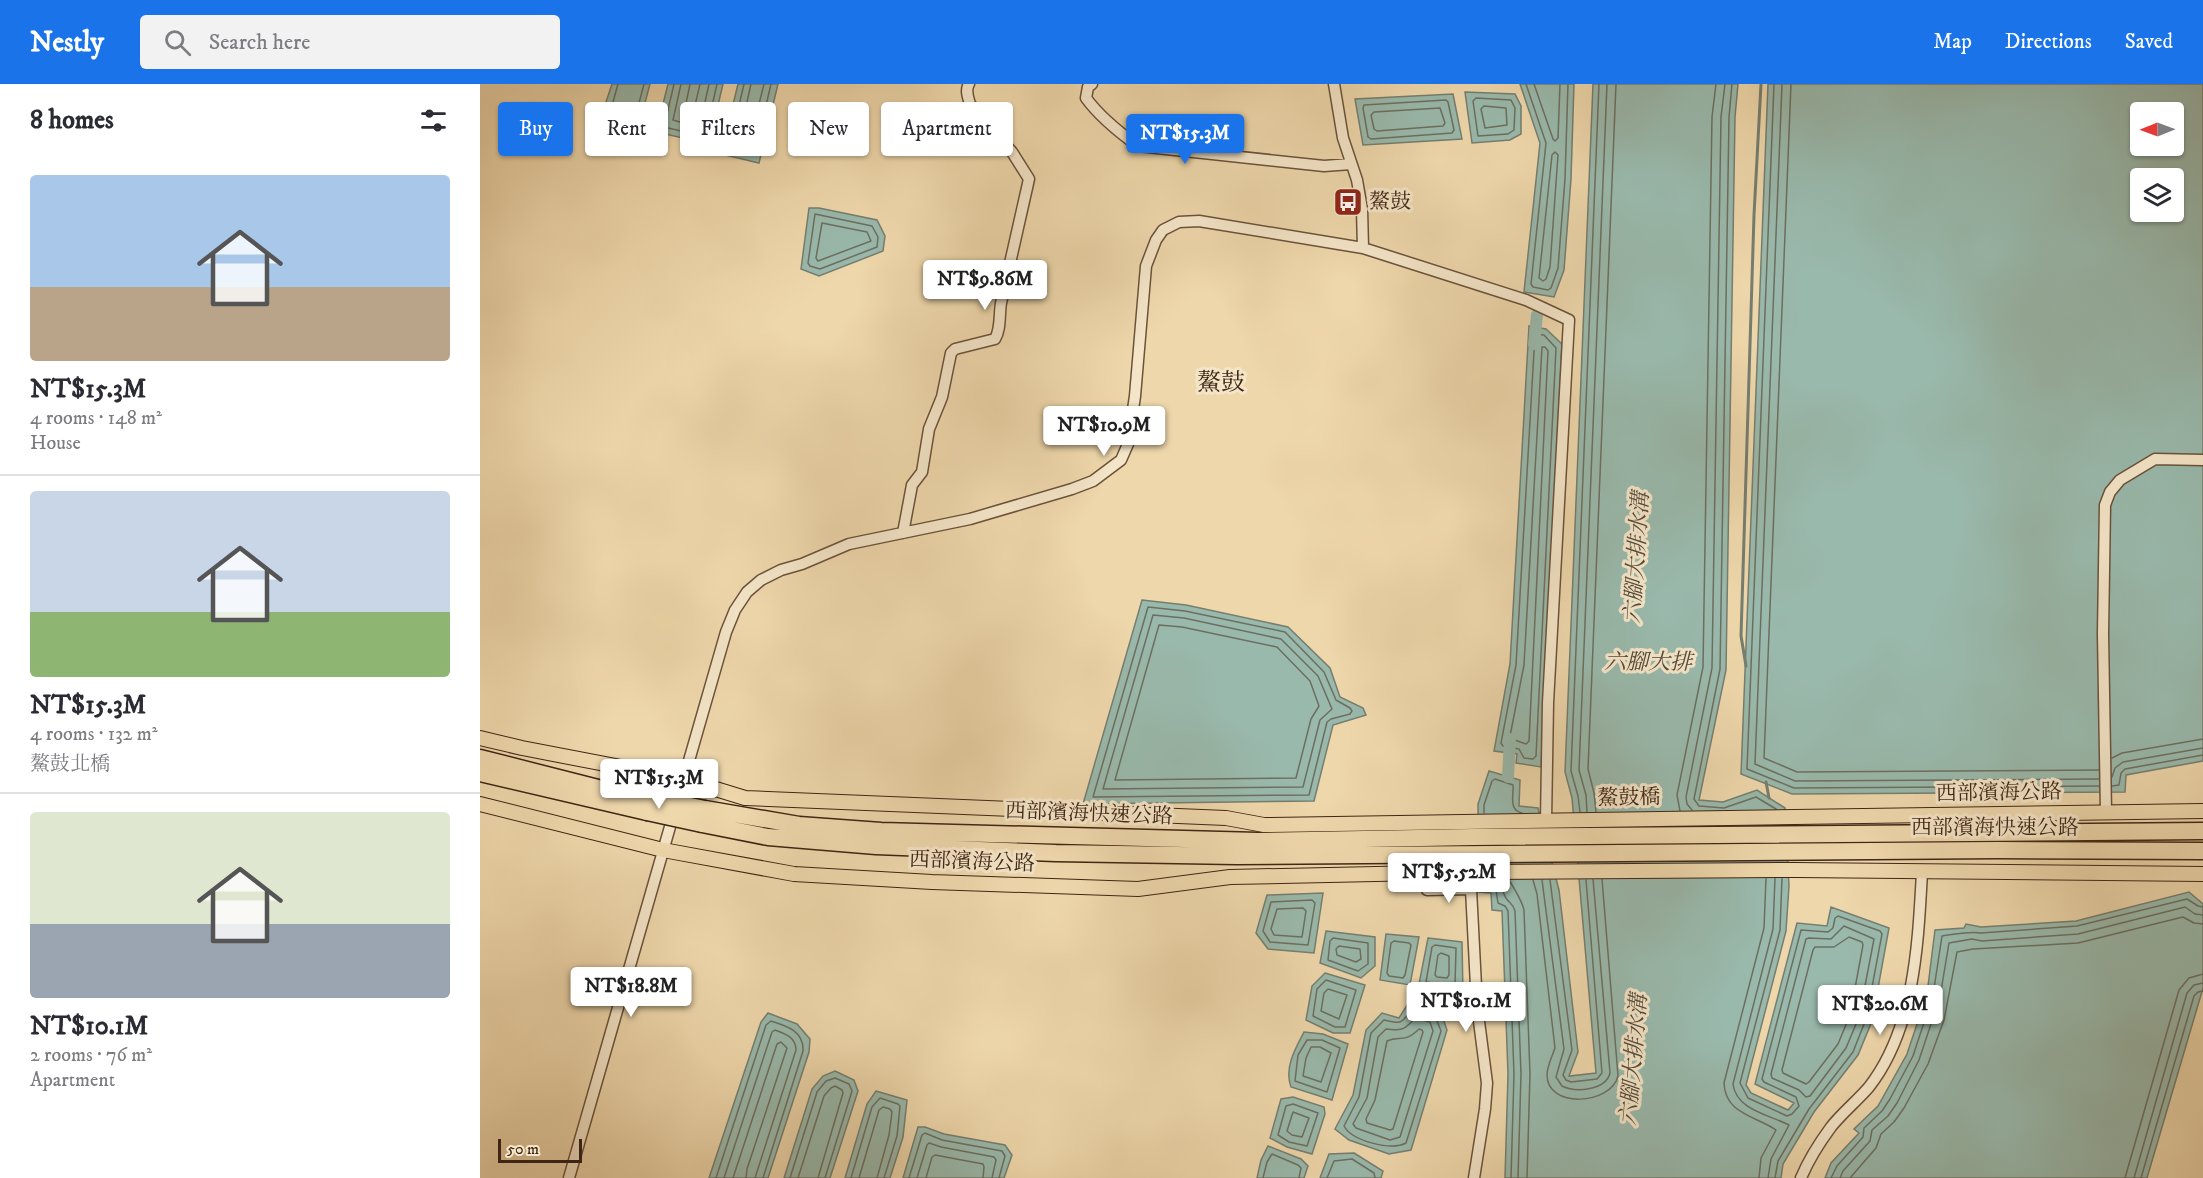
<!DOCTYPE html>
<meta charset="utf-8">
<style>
body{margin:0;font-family:"IM FELL DW Pica","Noto Serif TC",serif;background:#f2f2f3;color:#2b2b33;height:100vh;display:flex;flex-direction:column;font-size:22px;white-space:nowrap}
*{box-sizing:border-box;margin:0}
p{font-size:20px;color:#7c7c81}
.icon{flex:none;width:33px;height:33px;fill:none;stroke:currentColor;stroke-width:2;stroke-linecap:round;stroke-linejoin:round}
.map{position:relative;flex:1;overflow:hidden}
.side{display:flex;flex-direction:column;background:#fff;width:480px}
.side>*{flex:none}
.hud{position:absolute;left:18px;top:18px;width:570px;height:54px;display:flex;gap:12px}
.needle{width:39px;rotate:269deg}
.buttons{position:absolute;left:1650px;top:18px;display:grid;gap:12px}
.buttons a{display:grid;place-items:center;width:54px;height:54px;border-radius:6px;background:#fff;box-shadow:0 2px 4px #0004;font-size:30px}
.scale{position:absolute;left:18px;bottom:15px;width:84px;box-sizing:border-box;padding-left:6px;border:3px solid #3e2515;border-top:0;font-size:16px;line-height:21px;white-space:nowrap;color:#3e2515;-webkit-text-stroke:4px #f4e5c8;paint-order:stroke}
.price{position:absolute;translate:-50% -51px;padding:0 14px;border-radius:6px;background:#fff;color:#222;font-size:20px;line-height:39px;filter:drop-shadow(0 2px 3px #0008)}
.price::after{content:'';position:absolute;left:50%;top:36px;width:18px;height:14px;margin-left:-9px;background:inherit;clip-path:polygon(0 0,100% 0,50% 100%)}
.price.selected{background:#1a73e8;color:#fff}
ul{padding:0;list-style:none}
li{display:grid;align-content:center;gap:12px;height:318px;padding:0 30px}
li+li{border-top:2px solid #e1e1e2}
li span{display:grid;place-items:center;height:186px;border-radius:6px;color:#555}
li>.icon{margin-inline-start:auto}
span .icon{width:108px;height:108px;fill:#fffc;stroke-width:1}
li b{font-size:26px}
h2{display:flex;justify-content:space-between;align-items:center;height:72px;padding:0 30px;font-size:26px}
.chip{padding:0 21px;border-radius:6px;background:#fff;box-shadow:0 2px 4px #0004;font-size:21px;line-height:54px}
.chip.selected{background:#1a73e8;color:#fff}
header{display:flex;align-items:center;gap:36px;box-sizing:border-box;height:84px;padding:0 30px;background:#1a73e8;color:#fff}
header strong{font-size:28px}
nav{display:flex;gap:33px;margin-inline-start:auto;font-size:21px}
.search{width:420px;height:54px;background:#f2f2f3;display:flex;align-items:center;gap:15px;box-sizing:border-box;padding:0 21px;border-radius:6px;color:#7c7c81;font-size:22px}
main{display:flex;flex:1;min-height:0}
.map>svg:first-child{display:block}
.water{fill:#99b9ac;stroke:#757e70;stroke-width:1.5;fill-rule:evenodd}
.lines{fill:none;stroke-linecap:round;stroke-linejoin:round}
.shore{stroke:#6c6f60;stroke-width:1.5}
.stream{stroke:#757e70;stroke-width:3}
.canal{stroke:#99b9ac;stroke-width:12}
.minor-casing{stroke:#6a523a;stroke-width:13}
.major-casing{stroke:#3e2515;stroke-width:16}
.highway-casing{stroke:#3e2515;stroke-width:19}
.minor{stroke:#f4e5c8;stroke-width:10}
.major{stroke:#eed7ab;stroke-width:14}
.highway{stroke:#eed7ab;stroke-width:16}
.highway-bridge-casing{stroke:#3e2515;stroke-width:19;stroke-linecap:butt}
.highway-bridge{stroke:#eed7ab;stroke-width:16}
.labels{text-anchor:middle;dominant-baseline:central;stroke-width:6;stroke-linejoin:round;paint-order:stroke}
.poi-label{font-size:21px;fill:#3e2515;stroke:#f4e5c8;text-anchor:start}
.street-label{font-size:21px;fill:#3e2515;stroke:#f4e5c8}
.water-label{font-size:22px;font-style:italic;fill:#554a3b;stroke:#f4e5c8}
.quarter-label{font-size:24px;fill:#3e2515;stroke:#f4e5c8}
</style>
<header>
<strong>Nestly</strong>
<div class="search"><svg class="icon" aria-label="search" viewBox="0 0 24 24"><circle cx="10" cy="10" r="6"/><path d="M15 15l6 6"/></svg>Search here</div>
<nav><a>Map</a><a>Directions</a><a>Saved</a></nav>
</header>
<main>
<section class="side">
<h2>8 homes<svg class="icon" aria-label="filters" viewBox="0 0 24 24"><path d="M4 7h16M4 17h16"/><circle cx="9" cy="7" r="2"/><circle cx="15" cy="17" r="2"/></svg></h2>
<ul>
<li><span style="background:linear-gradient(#a9c7e8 60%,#b9a48a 0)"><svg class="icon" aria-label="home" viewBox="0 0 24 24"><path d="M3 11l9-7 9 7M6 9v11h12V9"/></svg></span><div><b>NT$15.3M</b><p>4 rooms · 148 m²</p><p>House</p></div></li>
<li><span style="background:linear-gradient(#c9d6e8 65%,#8fb573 0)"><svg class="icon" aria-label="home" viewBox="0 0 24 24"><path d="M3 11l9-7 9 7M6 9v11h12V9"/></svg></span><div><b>NT$15.3M</b><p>4 rooms · 132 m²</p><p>鰲鼓北橋</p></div></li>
<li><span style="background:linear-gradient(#dfe7d0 60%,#9aa5b1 0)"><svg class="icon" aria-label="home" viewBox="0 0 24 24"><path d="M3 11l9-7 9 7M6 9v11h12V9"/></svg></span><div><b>NT$10.1M</b><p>2 rooms · 76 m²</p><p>Apartment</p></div></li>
</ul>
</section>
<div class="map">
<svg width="1723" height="1094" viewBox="0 0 1723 1094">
<rect width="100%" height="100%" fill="#eed7ab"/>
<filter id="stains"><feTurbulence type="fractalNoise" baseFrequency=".00333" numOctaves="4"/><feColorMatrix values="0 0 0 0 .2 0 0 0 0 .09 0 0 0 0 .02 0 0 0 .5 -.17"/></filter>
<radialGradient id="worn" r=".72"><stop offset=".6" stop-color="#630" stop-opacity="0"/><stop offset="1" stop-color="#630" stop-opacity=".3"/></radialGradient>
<path class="water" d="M 132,0 L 170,0 L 158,45 L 132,36 L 126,18 Z
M 188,0 L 243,0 L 229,59 L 219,63 L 212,56 L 176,48 Z
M 258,0 L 298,0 L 279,79 L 241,70 Z
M 1040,0 L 1094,0 L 1091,95 L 1084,186 L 1074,213 L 1044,208 L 1060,59 Z
M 1113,0 L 1258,0 L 1255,33 L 1246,586 L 1219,716 L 1243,718 L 1277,706 L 1305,724 L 1309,802 L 1306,847 L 1266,1001 L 1271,1009 L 1308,1026 L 1314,1019 L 1275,1000 L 1317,839 L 1347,842 L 1351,823 L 1409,844 L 1392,937 L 1378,971 L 1334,1028 L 1303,1080 L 1301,1094 L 1025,1094 L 1028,990 L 1022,827 L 1012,826 L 1011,809 L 999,808 L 998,720 L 1009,687 L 1040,696 L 1039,722 L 1058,724 L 1079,806 L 1098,968 L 1089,992 L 1116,989 L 1092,714 L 1085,688 Z
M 1288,0 L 1723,0 L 1723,677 L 1646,691 L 1645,708 L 1312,710 L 1261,690 ZM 1660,28 L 1694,28 L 1694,62 L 1660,62 ZM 1660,94 L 1694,94 L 1694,128 L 1660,128 Z
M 985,8 L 1035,10 L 1041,22 L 1041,50 L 1030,56 L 992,59 Z
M 973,10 L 982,55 L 883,61 L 875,15 Z
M 329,124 L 339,124 L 397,136 L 405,152 L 403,167 L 339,192 L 321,185 Z
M 1049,242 L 1066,245 L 1082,260 L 1061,683 L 1036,679 L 1037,670 L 1014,667 L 1030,580 Z
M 662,516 L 706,521 L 808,543 L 850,584 L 860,613 L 883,624 L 886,631 L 853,641 L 834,717 L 603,720 Z
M 1709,808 L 1723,820 L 1723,904 L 1667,1094 L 1345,1094 L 1351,1079 L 1379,1049 L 1374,1045 L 1398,1022 L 1427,970 L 1447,910 L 1455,846 L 1484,844 L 1486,840 L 1501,843 L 1596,837 Z
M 843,809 L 834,869 L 788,865 L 776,849 L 787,811 Z
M 846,847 L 895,853 L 895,882 L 881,894 L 840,879 Z
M 906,850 L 939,853 L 930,901 L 900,896 Z
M 948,854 L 982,858 L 983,910 L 938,905 Z
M 845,889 L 885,901 L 870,949 L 853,949 L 826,936 L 832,902 Z
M 929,918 L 960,926 L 967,946 L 931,1066 L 909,1070 L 869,1056 L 855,1045 L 873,1011 L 886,946 L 902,929 L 919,934 Z
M 288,929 L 317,940 L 330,955 L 329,968 L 288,1094 L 229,1094 L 281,938 Z
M 824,948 L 843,950 L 868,960 L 852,1016 L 811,1003 C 804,984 815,965 824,948 Z
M 355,987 L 374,996 L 378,1007 L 350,1094 L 304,1094 L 332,1005 L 343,992 Z
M 396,1007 L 427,1016 L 423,1053 L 410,1094 L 365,1094 L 387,1020 Z
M 813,1013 L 844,1023 L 845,1030 L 832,1070 L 807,1063 L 790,1054 L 801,1015 Z
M 438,1043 L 445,1043 L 464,1050 L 525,1061 L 532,1071 L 524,1094 L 423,1094 Z
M 788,1062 L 821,1075 L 828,1082 L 824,1094 L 777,1094 L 781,1076 Z
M 874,1069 L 903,1087 L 901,1094 L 840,1094 L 849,1070 Z"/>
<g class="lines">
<path class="shore" d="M 138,0 L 133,18 L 137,30 L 152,36 L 155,34 L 164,0
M 194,0 L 184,43 L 214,50 L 221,56 L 225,53 L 237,0
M 201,0 L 193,36 L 217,43 L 220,41 L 229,0
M 210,0 L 204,29 L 210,32 L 213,30 L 220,0
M 264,0 L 249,64 L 251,66 L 272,71 L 275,69 L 291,0
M 271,0 L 258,58 L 260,61 L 266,62 L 269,60 L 284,0
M 1046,0 L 1066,59 L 1051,200 L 1053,203 L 1068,206 L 1071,204 L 1078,184 L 1085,95 L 1088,0
M 1054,0 L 1073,55 L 1075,57 L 1078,54 L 1080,0
M 1252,0 L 1249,33 L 1240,585 L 1214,715 L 1219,722 L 1244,724 L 1276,713 L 1296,725
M 1294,0 L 1267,685 L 1314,704 L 1619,702
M 1302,0 L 1275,680 L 1315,697 L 1619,695
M 1311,0 L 1284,674 L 1317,688 L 1619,686
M 996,14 L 1031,16 L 1035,24 L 1034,46 L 1028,50 L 998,52 L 993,17 Z
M 966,16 L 968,18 L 974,46 L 972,49 L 891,55 L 888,53 L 883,24 L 884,21 Z
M 1004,22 L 1026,24 L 1027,41 L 1005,44 L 1001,25 Z
M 960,24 L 965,39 L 963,42 L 897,47 L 894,45 L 891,31 L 894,28 Z
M 1075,68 L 1078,71 L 1070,183 L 1066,195 L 1063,197 L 1059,194 L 1072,71 Z
M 335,130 L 392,142 L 398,153 L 397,163 L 340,185 L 330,182 L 328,179 Z
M 342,139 L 387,148 L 391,157 L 338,177 L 336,174 Z
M 1055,250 L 1064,251 L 1076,264 L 1056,672 L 1053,675 L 1044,674 L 1039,665 L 1023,662 L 1021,659 L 1036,581 Z
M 1062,263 L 1065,263 L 1068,267 L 1049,657 L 1046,660 L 1032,655 L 1030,652 L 1044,581 Z
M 668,523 L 705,527 L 805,548 L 844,588 L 856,616 L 870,624 L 872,627 L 870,630 L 851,635 L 847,638 L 829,711 L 613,713 Z
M 673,531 L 704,534 L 801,555 L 838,592 L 852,625 L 840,636 L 823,703 L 623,705 Z
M 679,541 L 702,543 L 797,563 L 830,597 L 839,622 L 831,635 L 816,694 L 635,696 Z
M 1632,674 L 1642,669 L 1723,655
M 1632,693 L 1635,684 L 1643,678 L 1723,664
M 1632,702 L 1639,701 L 1641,689 L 1645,685 L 1723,671
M 1212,726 L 1207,720 L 1206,713 L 1232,584 L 1241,33 L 1245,0
M 1200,727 L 1197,711 L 1223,583 L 1232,33 L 1236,0
M 1100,728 L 1098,712 L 1091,687 L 1119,0
M 1107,728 L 1106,711 L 1099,686 L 1127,0
M 1116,728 L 1114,709 L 1108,685 L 1136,0
M 1004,729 L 1004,721 L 1012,697 L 1015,695 L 1033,701 C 1034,711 1028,726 1042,729
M 1005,796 L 1006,802 L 1016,806 L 1018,819 L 1025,822 L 1028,827 L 1034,990 L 1031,1094
M 1014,796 C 1026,802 1020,805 1026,814 C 1029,819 1033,819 1035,827 L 1041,990 L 1038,1094
M 1029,796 C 1034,804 1042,817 1044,826 L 1050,990 L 1047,1094
M 1053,796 L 1057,810 L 1075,964 C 1072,973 1067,982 1067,991 C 1067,1025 1131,1021 1138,992 L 1122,795
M 1062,796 L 1084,965 L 1076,993 L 1082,1002 C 1096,1009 1126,1006 1130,989 L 1113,795
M 1070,796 L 1092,966 L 1083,991 L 1086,996 L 1091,998 L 1117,995 L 1122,989 L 1106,796
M 832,816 L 835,819 L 828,861 L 790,858 L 783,847 L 791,818 Z
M 823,824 L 826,827 L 822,853 L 794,851 L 791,845 L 797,825 Z
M 1364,842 L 1394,855 L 1379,933 L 1366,964 L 1330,1012 L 1326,1013 L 1319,1006 L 1292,994 L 1291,990 L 1326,855 L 1329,854 L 1351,855 Z
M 1369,853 L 1382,858 L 1383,861 L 1370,931 L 1358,960 L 1329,998 L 1326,1000 L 1303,989 L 1302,986 L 1333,866 L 1335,863 L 1354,863 Z
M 853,854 L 888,859 L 888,880 L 878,887 L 848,876 L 850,857 Z
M 914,857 L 929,859 L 931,861 L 925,891 L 923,894 L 909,892 L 907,889 L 911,859 Z
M 955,861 L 976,864 L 975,902 L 946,898 L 952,863 Z
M 859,862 L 880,865 L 881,875 L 876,878 L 857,871 L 856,865 Z
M 961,869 L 969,872 L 969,891 L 967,894 L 957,893 L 955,891 L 958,871 Z
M 846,896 L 876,906 L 865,943 L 855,943 L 833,932 L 837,905 Z
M 848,905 L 867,911 L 859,935 L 841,927 L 844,909 Z
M 932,926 L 955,932 L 961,947 L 926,1059 C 911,1067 872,1057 864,1042 L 879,1013 L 891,949 L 904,936 C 924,940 919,940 932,926 Z
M 935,934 L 950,938 L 953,947 L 920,1053 L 910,1056 L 876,1044 L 873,1040 L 887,1014 L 898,953 L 906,945 C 921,947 925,946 935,934 Z
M 939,945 L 942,946 L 943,948 L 913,1045 L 910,1046 L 887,1039 L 886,1035 L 895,1016 L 907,957 C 919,951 924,960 939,945 Z
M 827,956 L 842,956 L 860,964 L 847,1008 L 815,997 L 818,971 Z
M 831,963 L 840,963 L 851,969 L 841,998 L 823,992 L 826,974 Z
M 813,1020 L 838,1029 L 827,1062 L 809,1058 L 798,1051 L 806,1022 Z
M 813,1028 L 829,1034 L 822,1053 L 812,1051 L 807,1047 Z
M 236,1094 L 286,941 L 291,937 C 307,942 324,947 323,967 L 283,1094
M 244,1094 L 292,948 L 295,946 C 305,950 316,953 316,966 L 275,1094
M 253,1094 L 297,960 L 301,958 L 307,964 L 267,1085 L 266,1094
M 310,1094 L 337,1008 L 346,997 L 355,994 L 369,1000 L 372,1007 L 345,1094
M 318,1094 L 344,1012 L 351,1004 L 355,1002 L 362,1006 L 363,1009 L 338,1094
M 371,1094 L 392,1023 L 400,1014 L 418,1020 L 420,1022 L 417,1052 L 404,1094
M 379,1094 L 399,1026 L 403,1023 L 410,1025 L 412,1028 L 409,1051 L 397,1094
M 429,1094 L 442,1051 L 445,1049 L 462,1056 L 522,1067 L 525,1072 L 519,1094
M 437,1094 L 447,1061 L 449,1059 L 461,1063 L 514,1073 L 516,1076 L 512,1094
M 446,1094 L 452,1073 L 455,1071 L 503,1080 L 504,1083 L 503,1094
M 783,1094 L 787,1078 L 792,1070 L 818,1081 L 821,1084 L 819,1094
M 847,1094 L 854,1077 L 872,1075 L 894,1089 L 895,1094
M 1279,1094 L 1281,1074 L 1296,1046 C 1276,1032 1245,1030 1244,999 L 1284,844 L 1286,794
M 1288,1094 L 1291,1075 L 1309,1041 C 1290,1031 1256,1026 1253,1000 L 1293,845 L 1295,794
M 1295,1094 L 1298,1077 L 1329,1025 L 1373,968 L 1386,935 L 1402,850 L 1400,847 L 1358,832 L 1355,834 L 1353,844 L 1348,848 L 1321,846 L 1282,995 L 1284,998 L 1316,1013 L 1319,1022 L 1312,1030 L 1307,1032 L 1268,1014 L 1260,999 L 1300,846 L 1302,794
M 1351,1094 L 1357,1082 L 1383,1053 L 1384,1044 L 1402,1027 L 1410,1015 L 1433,972 L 1453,911 L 1462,852 C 1475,850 1489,847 1501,849 L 1597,842 L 1707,815 L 1718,822 L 1723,823
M 1360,1094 L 1363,1087 L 1390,1057 L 1392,1046 L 1408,1032 L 1417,1019 L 1439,976 L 1460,913 L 1469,859 L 1492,855 L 1502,857 L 1598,850 L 1705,823 L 1715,830 L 1723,831
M 1370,1094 L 1396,1064 L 1401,1050 L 1414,1038 L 1424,1024 L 1448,980 L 1464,936 L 1477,868 L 1493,865 L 1598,859 L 1703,833 L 1714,839 L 1723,840
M 1645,1094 L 1699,906 L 1709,894 L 1723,890
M 1654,1094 L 1707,909 L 1714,901 L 1723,899
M 1661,1094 L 1714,912 L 1718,908 L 1723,907"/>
<path class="stream" d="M 1266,582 L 1261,552 L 1274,131 L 1281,0
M 1286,698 L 1289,714"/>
<path class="canal" d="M 1054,260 L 1057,231
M 1028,693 L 1030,655"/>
<g class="minor-casing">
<path id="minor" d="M 612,0 L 608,3 L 606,14 C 619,32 640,49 658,62 L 844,82 L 871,80
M 883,164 L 1046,216 L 1089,236 L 1068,619 L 1066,737
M 423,449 L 432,401 L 442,388 L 449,345 L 462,313 L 471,269 L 475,265 L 515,255 C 521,245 519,231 521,219 L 549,95 L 532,68 L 490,20 C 488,13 485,6 489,0
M 1626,729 L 1623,550 L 1625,421 L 1630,408 L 1640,396 L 1675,375 L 1723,376
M 947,806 L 991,805 L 997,922 L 1007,999 L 1005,1025 L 994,1094
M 89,1094 L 246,548 L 255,526 L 267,508 L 281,496 L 301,486 L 322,480 L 369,460 L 490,435 L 592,405 L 613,397 L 641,376 L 648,360 L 655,312 L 666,182 L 676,156 L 683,146 L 699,138 L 719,137 L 883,164 L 882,125 L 877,96 L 863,54 L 854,0
M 1321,1094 C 1328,1077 1340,1058 1351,1043 C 1362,1029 1377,1017 1389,1003 C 1435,944 1438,860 1442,788"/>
</g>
<g class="major-casing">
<path id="major" d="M 0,654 L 42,664 L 203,695 L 265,714 L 746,734 L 784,741 L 1723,727
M 0,720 L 183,766 L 314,790 L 452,798 L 658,805 L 750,793 L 990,788 L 1315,786 L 1723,790"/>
</g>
<g class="highway-casing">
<path id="highway" d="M 0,674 L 118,704 L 171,714
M 0,689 L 167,728
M 225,725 L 319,741 L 401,747 L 778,757 L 993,753 L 1723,747
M 222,740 L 288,753 L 396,762 L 576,769 L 757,772 L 1518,766 L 1723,767"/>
</g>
<use href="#minor" class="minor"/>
<use href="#major" class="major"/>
<use href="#highway" class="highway"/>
<g class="highway-bridge-casing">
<path id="highway-bridge" d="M 171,714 L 225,725
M 167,728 L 222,740"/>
</g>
<use href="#highway-bridge" class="highway-bridge"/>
</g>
<defs>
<g id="bus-square" transform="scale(1.5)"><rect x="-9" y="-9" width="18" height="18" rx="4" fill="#8f2418" stroke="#f4e5c8"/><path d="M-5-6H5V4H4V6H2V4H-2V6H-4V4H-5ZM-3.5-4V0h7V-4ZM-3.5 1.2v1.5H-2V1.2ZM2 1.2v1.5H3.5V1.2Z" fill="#fff"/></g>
</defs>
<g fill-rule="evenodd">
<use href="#bus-square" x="868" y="118"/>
</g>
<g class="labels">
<g class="poi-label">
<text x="889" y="118">鰲鼓</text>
</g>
<g class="street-label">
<text transform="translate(1519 709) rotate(-1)">西部濱海公路</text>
<text transform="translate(1149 714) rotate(-1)">鰲鼓橋</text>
<text transform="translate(609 730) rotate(2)">西部濱海快速公路</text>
<text x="1515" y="744">西部濱海快速公路</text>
<text transform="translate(492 778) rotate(2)">西部濱海公路</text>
</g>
<g class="water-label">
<text transform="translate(1157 474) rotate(-86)">六腳大排水溝</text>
<text x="1168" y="578">六腳大排</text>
<text transform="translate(1154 976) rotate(-85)">六腳大排水溝</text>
</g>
<g class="quarter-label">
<text x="741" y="299">鰲鼓</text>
</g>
</g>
<rect width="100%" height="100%" filter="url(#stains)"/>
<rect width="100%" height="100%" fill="url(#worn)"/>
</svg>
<div class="buttons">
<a><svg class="needle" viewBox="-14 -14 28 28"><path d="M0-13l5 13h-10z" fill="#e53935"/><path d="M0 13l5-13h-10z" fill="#7c7c81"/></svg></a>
<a><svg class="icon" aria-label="layers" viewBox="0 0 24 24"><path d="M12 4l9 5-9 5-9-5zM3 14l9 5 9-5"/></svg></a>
</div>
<div class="scale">50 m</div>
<b class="price selected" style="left:705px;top:81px">NT$15.3M</b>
<b class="price" style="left:505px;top:227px">NT$9.86M</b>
<b class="price" style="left:624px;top:373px">NT$10.9M</b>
<b class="price" style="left:179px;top:726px">NT$15.3M</b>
<b class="price" style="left:969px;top:820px">NT$5.52M</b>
<b class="price" style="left:151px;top:934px">NT$18.8M</b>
<b class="price" style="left:986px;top:949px">NT$10.1M</b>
<b class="price" style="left:1400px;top:952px">NT$20.6M</b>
<div class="hud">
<a class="chip selected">Buy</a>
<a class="chip">Rent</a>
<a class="chip">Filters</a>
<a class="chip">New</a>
<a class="chip">Apartment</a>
</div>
</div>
</main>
